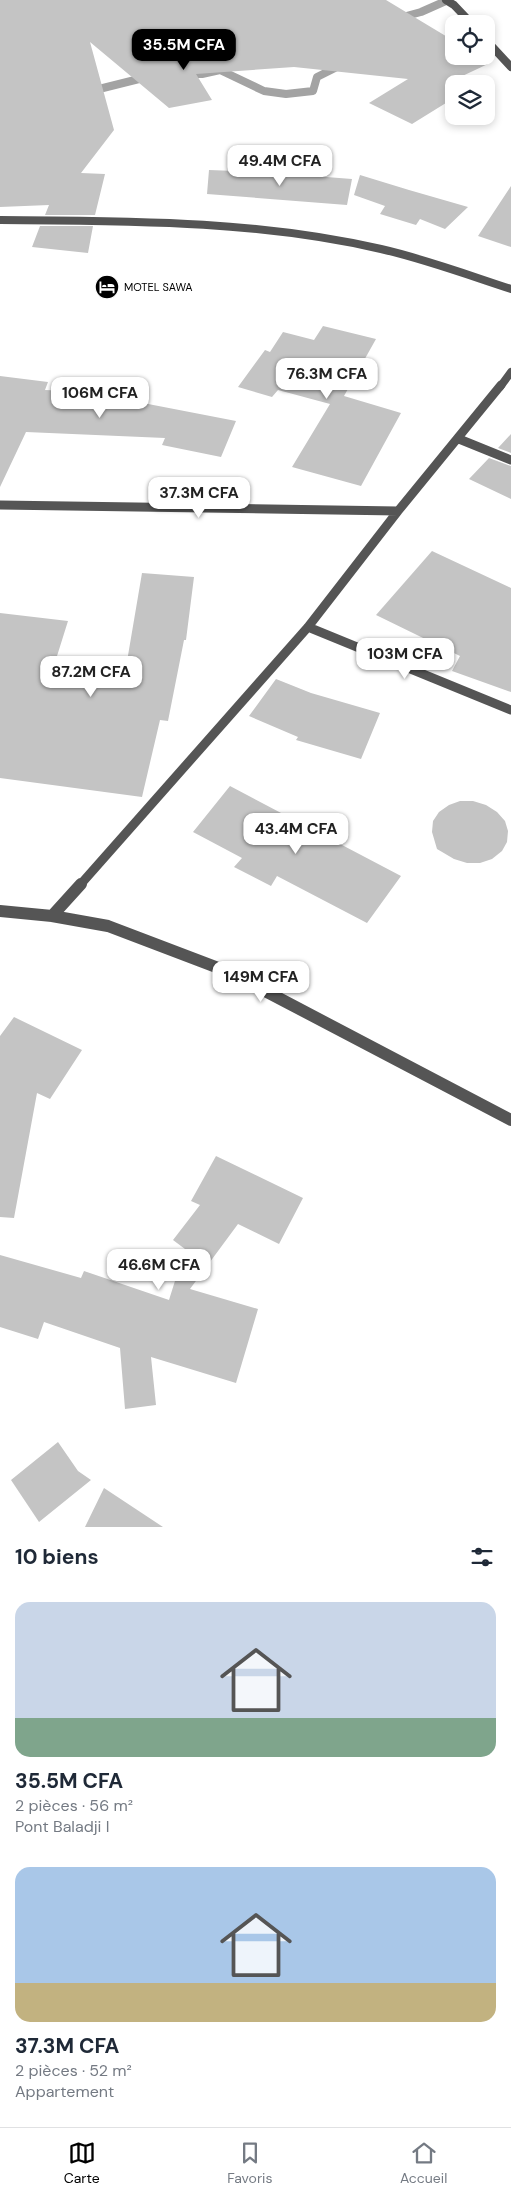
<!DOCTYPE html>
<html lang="fr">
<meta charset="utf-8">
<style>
body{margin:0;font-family:"DM Sans",sans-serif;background:#f6f6f7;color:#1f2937;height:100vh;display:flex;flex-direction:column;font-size:19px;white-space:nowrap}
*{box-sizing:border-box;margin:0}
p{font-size:16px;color:#747a83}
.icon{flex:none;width:28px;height:28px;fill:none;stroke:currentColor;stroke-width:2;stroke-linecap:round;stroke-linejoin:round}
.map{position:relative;height:1527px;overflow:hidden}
.side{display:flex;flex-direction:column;background:#fff;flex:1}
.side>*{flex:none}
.fabs{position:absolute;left:445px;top:15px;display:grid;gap:10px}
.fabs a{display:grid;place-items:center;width:50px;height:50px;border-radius:10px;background:#fff;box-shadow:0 2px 8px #0003;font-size:25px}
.price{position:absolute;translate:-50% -42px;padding:0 11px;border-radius:10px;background:#fff;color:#222;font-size:16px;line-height:32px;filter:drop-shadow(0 1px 2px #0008)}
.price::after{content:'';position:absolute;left:50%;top:30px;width:15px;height:11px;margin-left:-8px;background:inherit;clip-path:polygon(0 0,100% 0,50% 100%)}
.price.active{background:#000;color:#fff}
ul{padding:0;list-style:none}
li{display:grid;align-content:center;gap:10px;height:265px;padding:0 15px}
li span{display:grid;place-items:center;height:155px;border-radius:15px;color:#555}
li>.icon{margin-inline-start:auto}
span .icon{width:90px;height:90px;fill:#fffc;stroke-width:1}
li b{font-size:21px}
h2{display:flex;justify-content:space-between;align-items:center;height:60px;padding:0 15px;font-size:21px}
.tabs{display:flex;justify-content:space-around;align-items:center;height:70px;border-top:1px solid #e0e1e3;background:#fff;font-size:14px;color:#747a83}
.tabs a{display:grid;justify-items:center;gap:2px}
.tabs .active{color:#000}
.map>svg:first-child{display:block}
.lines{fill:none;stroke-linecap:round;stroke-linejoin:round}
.stream{stroke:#a3a3a3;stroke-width:8}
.building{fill:#c4c4c4}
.street-far2{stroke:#555;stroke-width:8}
.street-far1{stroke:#555;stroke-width:9}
.street{stroke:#555;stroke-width:12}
.labels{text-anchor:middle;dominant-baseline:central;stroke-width:5;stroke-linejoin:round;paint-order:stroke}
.far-poi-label{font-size:11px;fill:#000;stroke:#fff;text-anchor:start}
</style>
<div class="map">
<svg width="511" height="1527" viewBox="0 0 511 1527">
<rect width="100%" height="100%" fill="#fff"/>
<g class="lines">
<path class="stream" d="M 399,18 L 421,12 L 448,0
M 184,74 L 202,74 L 220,70 L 264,91 L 286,94 L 313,91 L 317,77 L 337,67 L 337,62
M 91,91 L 147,77"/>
</g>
<path class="building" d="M 0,0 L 386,0 L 454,41 L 454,56 L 479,56 L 490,63 L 456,79 L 469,84 L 454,84 L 454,98 L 412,124 L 369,103 L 408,79 L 294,67 L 196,74 L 212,100 L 169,108 L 90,42 L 114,130 L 81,173 L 105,174 L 95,215 L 45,215 L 49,205 L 0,207 Z
M 209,170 L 262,172 L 352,179 L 347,205 L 207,194 Z
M 360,175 L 409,190 L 468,207 L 445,229 L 420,219 L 416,225 L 380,214 L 385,206 L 354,195 Z
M 511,186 L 511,247 L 478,236 Z
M 40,226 L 93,226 L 88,253 L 32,247 Z
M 323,326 L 376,339 L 344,396 L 401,413 L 361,486 L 292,467 L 330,404 L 278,390 L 272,397 L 238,387 L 265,350 L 270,352 L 283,332 L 314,340 Z
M 0,376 L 48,382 L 45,390 L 145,394 L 143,403 L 236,421 L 221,457 L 162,445 L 165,438 L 26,432 L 0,487 Z
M 511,434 L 511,453 L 498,448 Z
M 489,458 L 511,466 L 511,499 L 469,479 Z
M 432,551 L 511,588 L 511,692 L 452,671 L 460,656 L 376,615 Z
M 142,573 L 194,577 L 186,640 L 184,640 L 168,721 L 160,720 L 142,797 L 0,778 L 0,613 L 68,621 L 52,672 L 124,679 Z
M 276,679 L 311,693 L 380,713 L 361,759 L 296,740 L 298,737 L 249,716 Z
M 230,786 L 401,876 L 367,923 L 277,876 L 271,886 L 234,867 L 242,858 L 193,832 Z
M 460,801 L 473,801 L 486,805 L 497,812 L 505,821 L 508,831 L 507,842 L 502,851 L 492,859 L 480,863 L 467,863 L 454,859 L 437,849 L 432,832 L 433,821 L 439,812 L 449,805 Z
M 14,1017 L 82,1050 L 50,1099 L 37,1093 L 14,1218 L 0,1217 L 0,1036 Z
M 216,1156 L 303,1198 L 279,1244 L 238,1224 L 190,1289 L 258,1309 L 236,1383 L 151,1357 L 156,1405 L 125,1409 L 120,1348 L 44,1322 L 38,1339 L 0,1327 L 0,1255 L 81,1278 L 84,1271 L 169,1300 L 185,1249 L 173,1240 L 200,1205 L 191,1201 Z
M 58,1442 L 78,1471 L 91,1480 L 39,1522 L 11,1480 Z
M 104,1488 L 163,1527 L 85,1527 Z"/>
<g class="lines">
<path class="street-far2" d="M 446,0 L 454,5 L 472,24
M 486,40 L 511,67
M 0,220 C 127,221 256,220 381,249 C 425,259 468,275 511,289
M 500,387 L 511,372"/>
<path class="street-far1" d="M 459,439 L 511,460
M 0,505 L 398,511
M 308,627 L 511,710
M 80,885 L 308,627 L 398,511 L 501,385"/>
<path class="street" d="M 0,911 L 52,916 L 108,926 L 229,972 L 511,1120
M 52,916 L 81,884"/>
</g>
<defs>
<g id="hotel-disc" transform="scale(1.25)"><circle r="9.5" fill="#000" stroke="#fff"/><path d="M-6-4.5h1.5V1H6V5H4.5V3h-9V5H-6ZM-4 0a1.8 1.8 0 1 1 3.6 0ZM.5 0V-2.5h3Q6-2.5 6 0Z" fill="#fff"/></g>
</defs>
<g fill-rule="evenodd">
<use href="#hotel-disc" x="107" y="287"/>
</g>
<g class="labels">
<g class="far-poi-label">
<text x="124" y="287">MOTEL SAWA</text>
</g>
</g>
</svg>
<div class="fabs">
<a><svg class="icon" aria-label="locate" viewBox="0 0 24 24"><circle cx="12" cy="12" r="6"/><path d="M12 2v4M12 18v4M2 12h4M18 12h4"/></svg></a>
<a><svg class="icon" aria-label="layers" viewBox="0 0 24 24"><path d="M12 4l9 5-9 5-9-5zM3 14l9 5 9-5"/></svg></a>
</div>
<b class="price active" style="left:184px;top:71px">35.5M CFA</b>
<b class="price" style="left:280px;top:187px">49.4M CFA</b>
<b class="price" style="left:327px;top:400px">76.3M CFA</b>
<b class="price" style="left:100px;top:419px">106M CFA</b>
<b class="price" style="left:199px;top:519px">37.3M CFA</b>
<b class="price" style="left:405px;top:680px">103M CFA</b>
<b class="price" style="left:91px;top:698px">87.2M CFA</b>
<b class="price" style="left:296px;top:855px">43.4M CFA</b>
<b class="price" style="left:261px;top:1003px">149M CFA</b>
<b class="price" style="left:159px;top:1291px">46.6M CFA</b>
</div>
<section class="side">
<h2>10 biens<svg class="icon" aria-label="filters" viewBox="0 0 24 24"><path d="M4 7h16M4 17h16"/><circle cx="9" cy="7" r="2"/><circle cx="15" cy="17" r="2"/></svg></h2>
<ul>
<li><span style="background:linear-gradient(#c9d6e8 75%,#7fa58c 0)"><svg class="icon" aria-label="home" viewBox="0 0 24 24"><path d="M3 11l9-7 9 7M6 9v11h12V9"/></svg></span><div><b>35.5M CFA</b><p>2 pièces · 56 m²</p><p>Pont Baladji I</p></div></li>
<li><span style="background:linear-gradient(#a9c7e8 75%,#c2b280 0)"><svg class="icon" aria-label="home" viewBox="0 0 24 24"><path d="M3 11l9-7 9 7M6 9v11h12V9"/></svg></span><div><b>37.3M CFA</b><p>2 pièces · 52 m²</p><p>Appartement</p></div></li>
</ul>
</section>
<nav class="tabs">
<a class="active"><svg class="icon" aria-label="map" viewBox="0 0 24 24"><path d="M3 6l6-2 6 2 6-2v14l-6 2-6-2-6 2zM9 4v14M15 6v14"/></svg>Carte</a>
<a><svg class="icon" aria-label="saved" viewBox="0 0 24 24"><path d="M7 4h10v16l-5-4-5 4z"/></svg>Favoris</a>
<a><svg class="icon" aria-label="home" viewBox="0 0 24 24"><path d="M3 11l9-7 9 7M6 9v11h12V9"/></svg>Accueil</a>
</nav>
